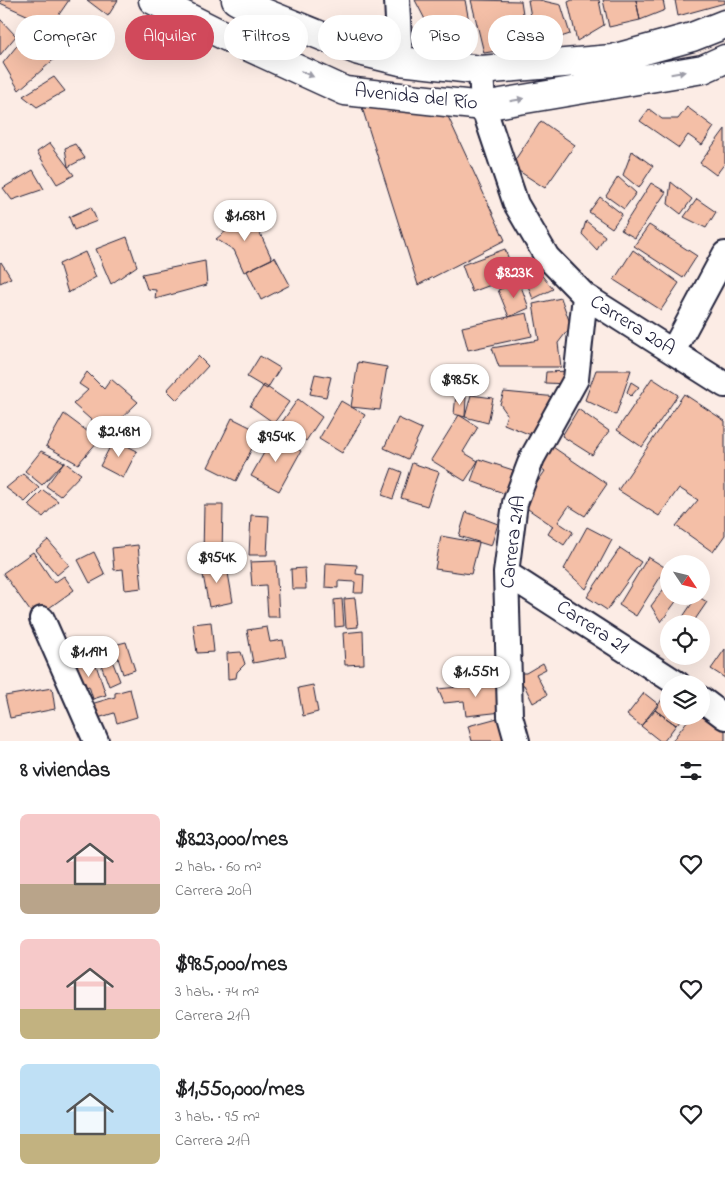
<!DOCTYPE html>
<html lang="es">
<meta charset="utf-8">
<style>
body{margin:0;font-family:"Indie Flower",sans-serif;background:#f2f2f2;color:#202124;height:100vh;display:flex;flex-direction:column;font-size:19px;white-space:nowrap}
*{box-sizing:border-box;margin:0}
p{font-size:16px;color:#757577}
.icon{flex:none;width:28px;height:28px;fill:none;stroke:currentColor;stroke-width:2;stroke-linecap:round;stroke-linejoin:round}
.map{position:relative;height:741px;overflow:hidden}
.panel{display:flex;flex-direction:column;background:#fff;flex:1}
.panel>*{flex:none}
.banner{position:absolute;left:15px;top:15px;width:695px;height:45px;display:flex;gap:10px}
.needle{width:32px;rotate:125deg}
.tools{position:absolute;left:660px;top:555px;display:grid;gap:10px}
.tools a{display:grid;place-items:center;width:50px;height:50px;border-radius:50%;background:#fff;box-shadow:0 5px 20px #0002;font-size:25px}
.price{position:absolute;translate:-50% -42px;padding:0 11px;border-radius:18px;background:#fff;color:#222;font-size:16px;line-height:32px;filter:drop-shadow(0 1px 2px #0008)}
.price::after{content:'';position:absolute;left:50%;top:30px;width:15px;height:11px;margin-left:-8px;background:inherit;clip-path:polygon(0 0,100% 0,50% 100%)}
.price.current{background:#d1495b;color:#fff}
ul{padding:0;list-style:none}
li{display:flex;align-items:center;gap:15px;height:125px;padding:0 20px}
li span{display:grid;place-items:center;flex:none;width:140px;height:100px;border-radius:8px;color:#555}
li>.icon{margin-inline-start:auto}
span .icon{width:60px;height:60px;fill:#fffc;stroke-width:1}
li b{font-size:21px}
h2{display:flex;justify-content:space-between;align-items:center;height:60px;padding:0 20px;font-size:21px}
.pill{padding:0 18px;border-radius:22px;background:#fff;box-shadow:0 5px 20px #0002;font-size:18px;line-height:45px}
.pill.current{background:#d1495b;color:#fff}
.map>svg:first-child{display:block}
.building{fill:#f4bfa7;stroke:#22223b}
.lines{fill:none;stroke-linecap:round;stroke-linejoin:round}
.street-casing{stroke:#22223b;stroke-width:28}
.secondary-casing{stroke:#22223b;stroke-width:31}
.street{stroke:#fff;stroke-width:24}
.secondary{stroke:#fff;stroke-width:28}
.oneway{fill:#9c9ca7}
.labels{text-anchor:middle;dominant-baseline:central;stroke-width:4;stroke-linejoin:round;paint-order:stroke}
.street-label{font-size:20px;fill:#22223b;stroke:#fff}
</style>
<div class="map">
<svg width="725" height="741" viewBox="0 0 725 741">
<rect width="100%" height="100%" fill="#fcece5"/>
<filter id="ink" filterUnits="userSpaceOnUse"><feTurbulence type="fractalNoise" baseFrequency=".02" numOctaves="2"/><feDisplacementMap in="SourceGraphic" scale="10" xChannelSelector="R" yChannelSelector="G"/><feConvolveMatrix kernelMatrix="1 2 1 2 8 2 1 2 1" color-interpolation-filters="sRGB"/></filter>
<g filter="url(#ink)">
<path class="building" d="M 1,0 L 69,0 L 51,26 L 0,3 Z
M 87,0 L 118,0 L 108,16 Z
M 415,0 L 465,0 L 472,37 L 435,39 Z
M 471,0 L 521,1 L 528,46 L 484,53 Z
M 528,0 L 539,0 L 561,5 L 570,34 L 536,45 Z
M 572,0 L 599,0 L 604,25 L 577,41 L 568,2 Z
M 603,0 L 636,0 L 640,20 L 609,27 Z
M 636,0 L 663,0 L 665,10 L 640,20 Z
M 675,0 L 725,0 L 725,3 L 678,16 Z
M 0,19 L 16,36 L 0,55 Z
M 24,37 L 59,55 L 19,90 L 3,63 Z
M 54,77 L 65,91 L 37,107 L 23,96 Z
M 359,98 L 445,110 L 505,240 L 418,285 Z
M 687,107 L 714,127 L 702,145 L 688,135 L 679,148 L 640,121 L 649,109 L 662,119 L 678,119 Z
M 541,121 L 575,145 L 545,188 L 511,166 Z
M 725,129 L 725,163 L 716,175 L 700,163 Z
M 50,143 L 74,175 L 57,184 L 37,152 Z
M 75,144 L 85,158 L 68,167 L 65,148 Z
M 632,151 L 653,166 L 639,188 L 623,175 Z
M 33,170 L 44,189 L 12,200 L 3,188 Z
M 618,177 L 636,193 L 624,209 L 606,196 Z
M 671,182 L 692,199 L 681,214 L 668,204 Z
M 651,183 L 666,192 L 635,238 L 621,230 Z
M 600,197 L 622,214 L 612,228 L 589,212 Z
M 697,199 L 716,212 L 706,228 L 684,217 Z
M 91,207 L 97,221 L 74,230 L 69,217 Z
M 236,216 L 241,222 L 252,216 L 272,259 L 244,272 L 234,250 L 216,239 L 226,231 L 220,223 Z
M 586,221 L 605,236 L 597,250 L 582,234 Z
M 649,225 L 697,256 L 683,278 L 634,246 Z
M 127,237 L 137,266 L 111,284 L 96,249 Z
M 505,249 L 515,276 L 472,292 L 462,265 Z
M 633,250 L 679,283 L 661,310 L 614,280 Z
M 85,252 L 96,277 L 68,293 L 59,264 Z
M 275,257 L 290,285 L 261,300 L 247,271 Z
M 205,261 L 207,285 L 155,299 L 156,290 L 147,289 L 142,274 Z
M 1,262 L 11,278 L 0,283 L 0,263 Z
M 533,265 L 553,289 L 533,299 L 523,273 Z
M 519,281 L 529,308 L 509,317 L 498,290 Z
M 561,298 L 571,326 L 558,343 L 561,367 L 499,367 L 492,348 L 539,340 L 533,304 Z
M 527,313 L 532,336 L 468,350 L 462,327 Z
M 198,356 L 208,366 L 177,400 L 167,390 Z
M 260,356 L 280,368 L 267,389 L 247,377 Z
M 358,362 L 387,367 L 380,410 L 351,407 Z
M 596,370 L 631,370 L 616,415 L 585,400 Z
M 570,371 L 569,384 L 545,383 L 546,372 Z
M 87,372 L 104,389 L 111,379 L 138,402 L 106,433 L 73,404 L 88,390 L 79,384 Z
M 315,374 L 331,377 L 326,397 L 310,394 Z
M 652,378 L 678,395 L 642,447 L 617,430 Z
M 631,382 L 639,387 L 631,396 L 627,392 Z
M 264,385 L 289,402 L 274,423 L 250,406 Z
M 504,392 L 557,397 L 531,435 L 504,424 L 507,414 L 500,404 Z
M 456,394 L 460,398 L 466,397 L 465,417 L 454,414 Z
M 684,394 L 725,421 L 725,535 L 713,552 L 676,526 L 698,500 L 679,488 L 659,516 L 618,490 Z
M 471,395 L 493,398 L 488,423 L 465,417 Z
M 298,399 L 322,417 L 306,441 L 280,425 Z
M 341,401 L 365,415 L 342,453 L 319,439 Z
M 578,409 L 609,431 L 592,455 L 562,436 Z
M 64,414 L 99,440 L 78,464 L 46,446 Z
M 459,415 L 478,427 L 463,452 L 478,461 L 465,481 L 431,460 Z
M 232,418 L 260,432 L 236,481 L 208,467 Z
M 398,418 L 422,429 L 408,459 L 384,448 Z
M 274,435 L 301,451 L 279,491 L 251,476 Z
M 114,439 L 137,451 L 123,478 L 100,466 Z
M 550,445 L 607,484 L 585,516 L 569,506 L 558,522 L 573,532 L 564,545 L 548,534 L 553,526 L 522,505 L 545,471 L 536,465 Z
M 41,451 L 64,462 L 42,485 L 25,471 Z
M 479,459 L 513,470 L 506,494 L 471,481 Z
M 64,462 L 81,474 L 60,496 L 46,486 Z
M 412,463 L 439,472 L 427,506 L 401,498 Z
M 392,468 L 402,472 L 393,499 L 382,495 Z
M 23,474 L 39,488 L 25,502 L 6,488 Z
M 43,490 L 58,501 L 43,517 L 28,505 Z
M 204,505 L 223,505 L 222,555 L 203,554 Z
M 466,512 L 498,524 L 491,546 L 459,536 Z
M 251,515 L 269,516 L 267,555 L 249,555 Z
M 587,527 L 612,540 L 586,589 L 564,569 Z
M 441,536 L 479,543 L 471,574 L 435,569 Z
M 48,540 L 69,565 L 57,575 L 36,550 Z
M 138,545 L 142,588 L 125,590 L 123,569 L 114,570 L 112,548 Z
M 620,548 L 641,562 L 607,610 L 587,597 Z
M 33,552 L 54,583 L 64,576 L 74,590 L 35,618 L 3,573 Z
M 94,552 L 105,575 L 90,583 L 78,560 Z
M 648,557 L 666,568 L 636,616 L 619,605 Z
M 218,561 L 219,569 L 227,567 L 233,602 L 209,607 L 201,564 Z
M 276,561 L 279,617 L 268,617 L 266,585 L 252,586 L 250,562 Z
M 326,563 L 357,565 L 356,574 L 364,575 L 363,593 L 354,593 L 355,582 L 338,581 L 338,588 L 325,587 Z
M 305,568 L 306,589 L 292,589 L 291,569 Z
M 669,582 L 669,596 L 680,596 L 661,622 L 651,606 Z
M 697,596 L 707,602 L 692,624 L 678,624 Z
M 355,598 L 358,627 L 346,628 L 344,599 Z
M 342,599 L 344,626 L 335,627 L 334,600 Z
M 211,622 L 214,652 L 197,653 L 193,624 Z
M 267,627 L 270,642 L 283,640 L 286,657 L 253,663 L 247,630 Z
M 363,631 L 364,664 L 345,665 L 343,633 Z
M 126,642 L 135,670 L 123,674 L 114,645 Z
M 725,649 L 725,678 L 711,669 Z
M 108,650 L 120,681 L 109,686 L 97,654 Z
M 241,652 L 245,664 L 237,672 L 236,678 L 228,679 L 227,653 Z
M 94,659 L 106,695 L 93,699 L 89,686 L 83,688 L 69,667 Z
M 543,663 L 546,669 L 536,674 L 547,695 L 533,703 L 524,685 L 517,685 L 517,673 L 526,673 Z
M 500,683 L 502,712 L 466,716 L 464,701 L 444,703 L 438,689 Z
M 313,685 L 318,712 L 303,716 L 298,688 Z
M 52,688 L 55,709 L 10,718 L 5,696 Z
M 130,689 L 137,717 L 117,723 L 114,713 L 98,718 L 91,704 L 115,697 L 115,693 Z
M 644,693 L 658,704 L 641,726 L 627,715 Z
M 666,693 L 669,694 L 669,716 L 684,716 L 676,725 L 655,710 Z
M 655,710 L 676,725 L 664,741 L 660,741 L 641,726 Z
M 701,710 L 725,729 L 725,741 L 672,741 L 691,716 L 701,716 Z
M 505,716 L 511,741 L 472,741 L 468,726 Z"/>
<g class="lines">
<g class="street-casing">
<path id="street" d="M 397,0 L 400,61
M 481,70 L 483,106 L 516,204 L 547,257 L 585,296 L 725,385
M 673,351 L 725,254
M 506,573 L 678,684
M 42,619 L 96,741
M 701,699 L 725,717
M 517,741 L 510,716 L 506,573 L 515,503 L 532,458 L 576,379 L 585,296"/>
</g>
<g class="secondary-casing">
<path id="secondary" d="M 153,0 L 223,35 L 345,91 L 483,106 L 703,69 L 725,59
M 236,0 L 245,5 L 359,51 L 400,61 L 481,70 L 612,59 L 692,37 L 725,24"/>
</g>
<use href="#street" class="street"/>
<use href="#secondary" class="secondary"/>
</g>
<defs><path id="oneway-solid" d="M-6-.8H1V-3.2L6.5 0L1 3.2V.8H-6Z" transform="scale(1.25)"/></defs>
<g class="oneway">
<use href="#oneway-solid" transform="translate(678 73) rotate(-10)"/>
<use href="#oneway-solid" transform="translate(307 74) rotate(24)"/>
<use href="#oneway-solid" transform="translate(517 100) rotate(-10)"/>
</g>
</g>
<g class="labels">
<g class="street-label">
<text transform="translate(416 98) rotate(6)">Avenida del Río</text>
<text transform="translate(632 326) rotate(32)">Carrera 20A</text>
<text transform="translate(514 542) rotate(-83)">Carrera 21A</text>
<text transform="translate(592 628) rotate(33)">Carrera 21</text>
</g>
</g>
</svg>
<div class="tools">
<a><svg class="needle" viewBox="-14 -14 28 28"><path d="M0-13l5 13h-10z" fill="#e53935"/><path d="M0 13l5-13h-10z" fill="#757577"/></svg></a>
<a><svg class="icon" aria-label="locate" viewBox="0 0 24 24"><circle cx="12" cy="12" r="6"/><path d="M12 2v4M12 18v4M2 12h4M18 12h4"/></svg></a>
<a><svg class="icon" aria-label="layers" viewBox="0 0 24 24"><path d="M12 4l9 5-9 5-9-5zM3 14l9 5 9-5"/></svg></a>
</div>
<b class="price" style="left:245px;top:242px">$1.68M</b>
<b class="price current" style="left:514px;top:299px">$823K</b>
<b class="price" style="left:460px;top:406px">$985K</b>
<b class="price" style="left:119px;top:458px">$2.48M</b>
<b class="price" style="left:276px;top:463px">$954K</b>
<b class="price" style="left:217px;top:584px">$954K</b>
<b class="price" style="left:89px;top:678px">$1.19M</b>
<b class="price" style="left:476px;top:698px">$1.55M</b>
<div class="banner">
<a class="pill">Comprar</a>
<a class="pill current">Alquilar</a>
<a class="pill">Filtros</a>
<a class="pill">Nuevo</a>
<a class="pill">Piso</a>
<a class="pill">Casa</a>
</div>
</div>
<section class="panel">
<h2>8 viviendas<svg class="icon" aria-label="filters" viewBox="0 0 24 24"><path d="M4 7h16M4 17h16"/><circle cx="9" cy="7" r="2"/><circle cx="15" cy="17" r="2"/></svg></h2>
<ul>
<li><span style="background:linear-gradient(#f6c9c9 70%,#b9a48a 0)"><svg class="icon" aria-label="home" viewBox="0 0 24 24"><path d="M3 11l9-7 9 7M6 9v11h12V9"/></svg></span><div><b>$823,000/mes</b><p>2 hab. · 60 m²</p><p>Carrera 20A</p></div><svg class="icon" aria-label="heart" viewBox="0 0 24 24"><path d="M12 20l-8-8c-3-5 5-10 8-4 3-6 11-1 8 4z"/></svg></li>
<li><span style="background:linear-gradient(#f6c9c9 70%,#c2b280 0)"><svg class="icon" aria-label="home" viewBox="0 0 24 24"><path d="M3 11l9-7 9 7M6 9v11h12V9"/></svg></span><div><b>$985,000/mes</b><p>3 hab. · 74 m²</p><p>Carrera 21A</p></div><svg class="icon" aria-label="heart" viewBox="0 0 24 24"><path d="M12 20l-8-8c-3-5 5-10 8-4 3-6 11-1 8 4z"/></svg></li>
<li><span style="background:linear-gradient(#bfe0f5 70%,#c2b280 0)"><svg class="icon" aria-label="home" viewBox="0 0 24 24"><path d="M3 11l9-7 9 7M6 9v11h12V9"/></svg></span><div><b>$1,550,000/mes</b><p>3 hab. · 95 m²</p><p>Carrera 21A</p></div><svg class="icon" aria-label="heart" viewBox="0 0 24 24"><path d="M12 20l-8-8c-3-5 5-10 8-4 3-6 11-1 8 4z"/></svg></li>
</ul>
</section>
